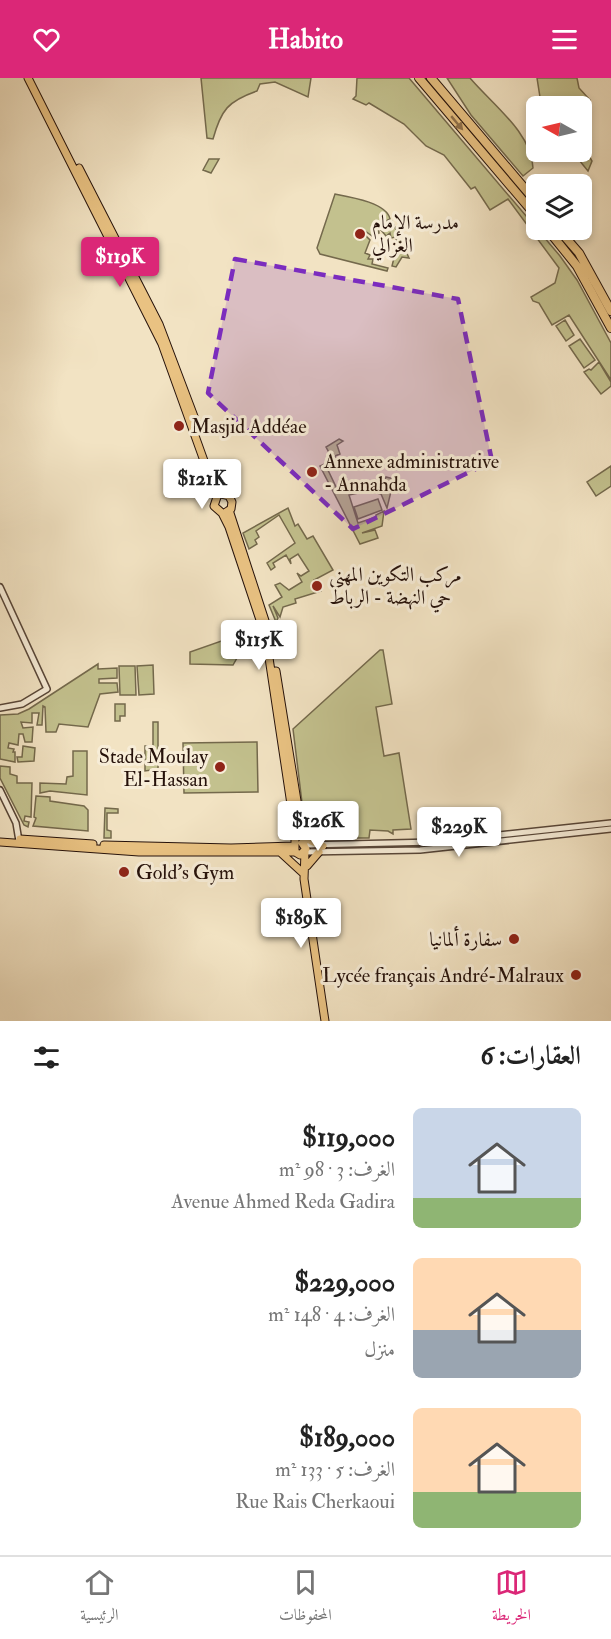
<!DOCTYPE html>
<html lang="ar">
<meta charset="utf-8">
<style>
body{margin:0;font-family:"IM FELL Double Pica",Amiri,serif;background:#f6f6f6;color:#222;direction:rtl;height:100vh;display:flex;flex-direction:column;font-size:22px;white-space:nowrap}
*{box-sizing:border-box;margin:0}
p{font-size:20px;color:#767676}
.icon{flex:none;width:33px;height:33px;fill:none;stroke:currentColor;stroke-width:2;stroke-linecap:round;stroke-linejoin:round}
.map{position:relative;height:943px;overflow:hidden;direction:ltr}
.side{display:flex;flex-direction:column;background:#fff;flex:1}
.side>*{flex:none}
.needle{width:39px;rotate:278deg}
.tools{position:absolute;left:526px;top:18px;display:grid;gap:12px}
.tools a{display:grid;place-items:center;width:66px;height:66px;border-radius:9px;background:#fff;box-shadow:0 3px 9px #0003;font-size:30px}
.price{position:absolute;translate:-50% -51px;padding:0 14px;border-radius:6px;background:#fff;color:#222;font-size:20px;line-height:39px;filter:drop-shadow(0 2px 3px #0008)}
.price::after{content:'';position:absolute;left:50%;top:36px;width:18px;height:14px;margin-left:-9px;background:inherit;clip-path:polygon(0 0,100% 0,50% 100%)}
.price.selected{background:#db2777;color:#fff}
ul{padding:0;list-style:none}
li{display:flex;align-items:center;gap:18px;height:150px;padding:0 30px}
li span{display:grid;place-items:center;flex:none;width:168px;height:120px;border-radius:9px;color:#555}
li>.icon{margin-inline-start:auto}
span .icon{width:72px;height:72px;fill:#fffc;stroke-width:1}
li b{font-size:26px}
h2{display:flex;justify-content:space-between;align-items:center;height:72px;padding:0 30px;font-size:26px}
header{display:flex;justify-content:space-between;align-items:center;height:78px;padding:0 30px;background:#db2777;color:#fff;font-size:27px;font-weight:800}
.dock{display:flex;justify-content:space-around;align-items:center;height:84px;border-top:2px solid #e0e0e0;background:#fff;font-size:16px;color:#767676}
.dock a{display:grid;justify-items:center;gap:3px}
.dock .selected{color:#db2777}
.map>svg:first-child{display:block}
.green{fill:#c3c18e;stroke:#74694c;stroke-width:1.5}
.lines{fill:none;stroke-linecap:round;stroke-linejoin:round}
.minor-casing{stroke:#584638;stroke-width:8}
.major-casing{stroke:#25110a;stroke-width:9}
.highway-casing{stroke:#25110a;stroke-width:10}
.minor{stroke:#f7edd8;stroke-width:5}
.major{stroke:#e9c282;stroke-width:7}
.highway{stroke:#e9c282;stroke-width:8}
.oneway{fill:#91724c}
.marked{fill:#7b2cbf;fill-opacity:0.2;stroke:#7b2cbf;stroke-width:4.5;stroke-dasharray:12 8;stroke-linejoin:round}
.poi-dot{fill:#8f2418;stroke:#f7edd8;stroke-width:2}
.labels{text-anchor:middle;dominant-baseline:central;stroke-width:6;stroke-linejoin:round;paint-order:stroke}
.poi-label{font-size:20px;fill:#25110a;stroke:#f7edd8;text-anchor:start}
</style>
<header><svg class="icon" aria-label="menu" viewBox="0 0 24 24"><path d="M4 6h16M4 12h16M4 18h16"/></svg>Habito<svg class="icon" aria-label="heart" viewBox="0 0 24 24"><path d="M12 20l-8-8c-3-5 5-10 8-4 3-6 11-1 8 4z"/></svg></header>
<div class="map">
<svg width="611" height="943" viewBox="0 0 611 943">
<rect width="100%" height="100%" fill="#f2e3c3"/>
<filter id="stains"><feTurbulence type="fractalNoise" baseFrequency=".00333" numOctaves="4"/><feColorMatrix values="0 0 0 0 .2 0 0 0 0 .09 0 0 0 0 .02 0 0 0 .5 -.17"/></filter>
<radialGradient id="worn" r=".72"><stop offset=".6" stop-color="#630" stop-opacity="0"/><stop offset="1" stop-color="#630" stop-opacity=".3"/></radialGradient>
<path class="green" d="M 201,0 L 311,0 L 308,19 L 275,4 L 260,6 L 257,13 C 228,23 221,32 213,61 L 207,60 Z
M 357,0 L 409,0 L 560,178 L 577,202 L 611,265 L 611,302 L 569,237 L 552,247 L 539,225 L 533,223 L 531,219 L 555,205 L 559,190 L 508,121 L 490,132 L 475,109 L 471,111 L 444,77 L 426,68 L 404,46 L 369,25 L 366,27 L 353,21 L 356,18 Z
M 447,0 L 470,0 C 492,26 532,55 533,90 L 523,98 L 471,37 Z
M 537,0 L 577,0 L 579,10 L 590,22 L 590,35 L 580,28 L 545,28 L 540,19 Z
M 582,66 L 592,83 L 588,93 L 575,77 L 568,74 L 582,74 Z
M 209,81 L 219,81 L 211,95 L 203,92 Z
M 335,116 C 351,119 387,125 390,141 L 378,147 L 379,155 L 372,158 L 365,153 L 363,155 L 370,162 L 365,175 L 370,177 L 368,181 L 373,181 L 372,186 L 388,190 L 387,193 L 320,176 L 317,170 Z
M 392,143 L 409,180 L 402,179 L 396,189 L 392,188 L 394,180 L 392,178 L 402,172 L 395,159 L 391,160 L 390,155 L 386,158 L 381,152 L 391,148 L 389,144 Z
M 565,242 L 574,257 L 566,263 L 556,248 Z
M 580,261 L 595,282 L 584,290 L 569,268 Z
M 599,284 L 611,304 L 611,308 L 601,316 L 584,294 L 589,291 L 591,292 Z
M 339,361 L 343,363 L 337,367 L 340,376 L 335,378 L 338,384 L 327,390 L 339,415 L 351,409 L 351,406 L 364,408 L 373,406 L 375,413 L 381,414 L 386,399 L 394,401 L 387,430 L 381,416 L 368,413 L 368,409 L 367,413 L 349,417 L 358,445 L 376,439 L 376,437 L 384,433 L 382,448 L 362,455 L 375,452 L 378,460 L 360,466 L 320,388 L 333,382 L 326,369 Z
M 611,388 L 611,408 L 596,418 L 587,404 Z
M 378,421 L 382,432 L 358,441 L 354,429 Z
M 288,430 L 295,448 L 298,446 L 307,461 L 313,458 L 333,492 L 314,502 L 316,505 L 318,503 L 321,513 L 295,521 L 296,525 L 283,529 L 280,539 L 273,528 L 278,540 L 276,544 L 269,527 L 282,519 L 275,507 L 280,505 L 289,512 L 302,504 L 297,495 L 301,498 L 309,493 L 298,476 L 290,481 L 291,486 L 286,477 L 273,485 L 275,489 L 271,492 L 267,485 L 295,465 L 279,437 L 256,453 L 259,459 L 255,462 L 257,466 L 249,471 L 243,455 Z
M 227,561 L 233,565 L 237,580 L 233,587 L 190,586 L 190,574 Z
M 380,572 L 383,572 L 392,626 L 376,629 L 384,678 L 399,675 L 411,751 L 393,752 L 393,756 L 388,753 L 370,752 L 369,760 L 310,760 L 306,757 L 293,651 Z
M 98,586 L 98,591 L 117,590 L 117,600 L 99,601 L 99,605 L 117,605 L 118,614 L 100,616 L 88,649 L 59,646 L 56,654 L 46,654 L 45,629 L 43,628 L 42,647 L 37,647 L 39,635 L 32,635 L 32,645 L 21,644 L 23,650 L 33,649 L 32,664 L 25,664 L 23,656 L 19,656 L 18,667 L 9,665 L 8,670 L 14,671 L 13,674 L 15,674 L 15,684 L 0,681 L 0,637 L 18,636 L 29,631 Z
M 153,587 L 154,616 L 139,617 L 137,588 Z
M 119,588 L 135,588 L 136,617 L 120,617 Z
M 115,626 L 125,626 L 125,638 L 120,638 L 120,643 L 115,643 Z
M 153,644 L 158,644 L 158,691 L 145,693 L 145,668 L 153,668 Z
M 257,664 L 258,714 L 184,715 L 183,665 Z
M 23,668 L 35,670 L 34,683 L 18,684 L 17,679 L 22,679 Z
M 73,673 L 87,673 L 87,717 L 50,713 L 40,715 L 40,705 L 66,706 L 67,699 L 73,698 Z
M 0,688 L 10,689 L 10,696 L 17,698 L 17,705 L 32,705 L 31,739 L 25,738 L 24,743 L 29,744 L 28,749 L 24,747 L 0,700 Z
M 36,718 L 50,719 L 50,723 L 84,728 L 88,732 L 88,753 L 33,748 L 36,740 L 34,739 Z
M 105,730 L 118,731 L 118,735 L 107,735 L 107,752 L 111,753 L 111,760 L 104,760 Z"/>
<g class="lines">
<g class="minor-casing">
<path id="minor" d="M 0,509 L 47,611 L 22,626 L 0,630
M 0,712 L 16,745 L 19,763
M 305,767 L 434,764 L 611,745
M 305,774 L 420,772 L 611,751"/>
</g>
<g class="major-casing">
<path id="major" d="M 28,0 L 162,266 L 217,419
M 79,90 L 159,246 L 198,349
M 214,394 L 223,416
M 221,416 L 229,418 L 232,424 L 231,431 L 226,434
M 217,419 L 214,428 L 222,435 L 229,449 L 266,560 L 295,753 L 295,774
M 229,432 L 269,555
M 276,593 L 304,766
M 300,754 L 311,763 L 323,768
M 20,761 L 93,766
M 0,764 L 139,774 L 295,774 L 300,777 L 306,771 L 302,765
M 104,767 L 231,770 L 294,768
M 280,774 L 304,796
M 305,774 L 304,801 L 325,943
M 307,788 L 319,774"/>
</g>
<g class="highway-casing">
<path id="highway" d="M 419,0 L 537,139
M 431,0 L 537,125
M 548,152 L 577,188 L 611,250
M 559,152 L 579,175 L 611,233"/>
</g>
<use href="#minor" class="minor"/>
<use href="#major" class="major"/>
<use href="#highway" class="highway"/>
</g>
<defs><path id="oneway-solid" d="M-6-.8H1V-3.2L6.5 0L1 3.2V.8H-6Z" transform="scale(1.5)"/></defs>
<use class="oneway" href="#oneway-solid" transform="translate(457 45) rotate(50)"/>
<path class="marked" d="M 235,181 L 458,221 L 492,383 L 353,451 L 208,315 Z"/>
<g class="poi-dot">
<circle cx="360" cy="156" r="6"/>
<circle cx="179" cy="348" r="6"/>
<circle cx="312" cy="394" r="6"/>
<circle cx="317" cy="508" r="6"/>
<circle cx="220" cy="689" r="6"/>
<circle cx="124" cy="794" r="6"/>
<circle cx="514" cy="861" r="6"/>
<circle cx="576" cy="897" r="6"/>
</g>
<g class="labels">
<g class="poi-label">
<text x="372" y="144">مدرسة الإمام<tspan x="372" dy="23">الغزالي</tspan></text>
<text x="191" y="348">Masjid Addéae</text>
<text x="324" y="383">Annexe administrative<tspan x="324" dy="23">- Annahda</tspan></text>
<text x="329" y="496">مركب التكوين المهني<tspan x="329" dy="23">حي النهضة - الرباط</tspan></text>
<text x="208" y="678" text-anchor="end">Stade Moulay<tspan x="208" dy="23">El-Hassan</tspan></text>
<text x="136" y="794">Gold's Gym</text>
<text x="502" y="861" text-anchor="end">سفارة ألمانيا</text>
<text x="564" y="897" text-anchor="end">Lycée français André-Malraux</text>
</g>
</g>
<rect width="100%" height="100%" filter="url(#stains)"/>
<rect width="100%" height="100%" fill="url(#worn)"/>
</svg>
<div class="tools">
<a><svg class="needle" viewBox="-14 -14 28 28"><path d="M0-13l5 13h-10z" fill="#e53935"/><path d="M0 13l5-13h-10z" fill="#767676"/></svg></a>
<a><svg class="icon" aria-label="layers" viewBox="0 0 24 24"><path d="M12 4l9 5-9 5-9-5zM3 14l9 5 9-5"/></svg></a>
</div>
<b class="price selected" style="left:120px;top:210px">$119K</b>
<b class="price" style="left:202px;top:432px">$121K</b>
<b class="price" style="left:259px;top:593px">$115K</b>
<b class="price" style="left:318px;top:774px">$126K</b>
<b class="price" style="left:459px;top:780px">$229K</b>
<b class="price" style="left:301px;top:871px">$189K</b>
</div>
<section class="side">
<h2>العقارات: 6<svg class="icon" aria-label="filters" viewBox="0 0 24 24"><path d="M4 7h16M4 17h16"/><circle cx="9" cy="7" r="2"/><circle cx="15" cy="17" r="2"/></svg></h2>
<ul>
<li><span style="background:linear-gradient(#c9d6e8 75%,#8fb573 0)"><svg class="icon" aria-label="home" viewBox="0 0 24 24"><path d="M3 11l9-7 9 7M6 9v11h12V9"/></svg></span><div><b>$119,000</b><p>الغرف: 3 · 98 m²</p><p>Avenue Ahmed Reda Gadira</p></div></li>
<li><span style="background:linear-gradient(#ffd9b3 60%,#9aa5b1 0)"><svg class="icon" aria-label="home" viewBox="0 0 24 24"><path d="M3 11l9-7 9 7M6 9v11h12V9"/></svg></span><div><b>$229,000</b><p>الغرف: 4 · 148 m²</p><p>منزل</p></div></li>
<li><span style="background:linear-gradient(#ffd9b3 70%,#8fb573 0)"><svg class="icon" aria-label="home" viewBox="0 0 24 24"><path d="M3 11l9-7 9 7M6 9v11h12V9"/></svg></span><div><b>$189,000</b><p>الغرف: 5 · 133 m²</p><p>Rue Rais Cherkaoui</p></div></li>
</ul>
</section>
<nav class="dock">
<a class="selected"><svg class="icon" aria-label="map" viewBox="0 0 24 24"><path d="M3 6l6-2 6 2 6-2v14l-6 2-6-2-6 2zM9 4v14M15 6v14"/></svg>الخريطة</a>
<a><svg class="icon" aria-label="saved" viewBox="0 0 24 24"><path d="M7 4h10v16l-5-4-5 4z"/></svg>المحفوظات</a>
<a><svg class="icon" aria-label="home" viewBox="0 0 24 24"><path d="M3 11l9-7 9 7M6 9v11h12V9"/></svg>الرئيسية</a>
</nav>
